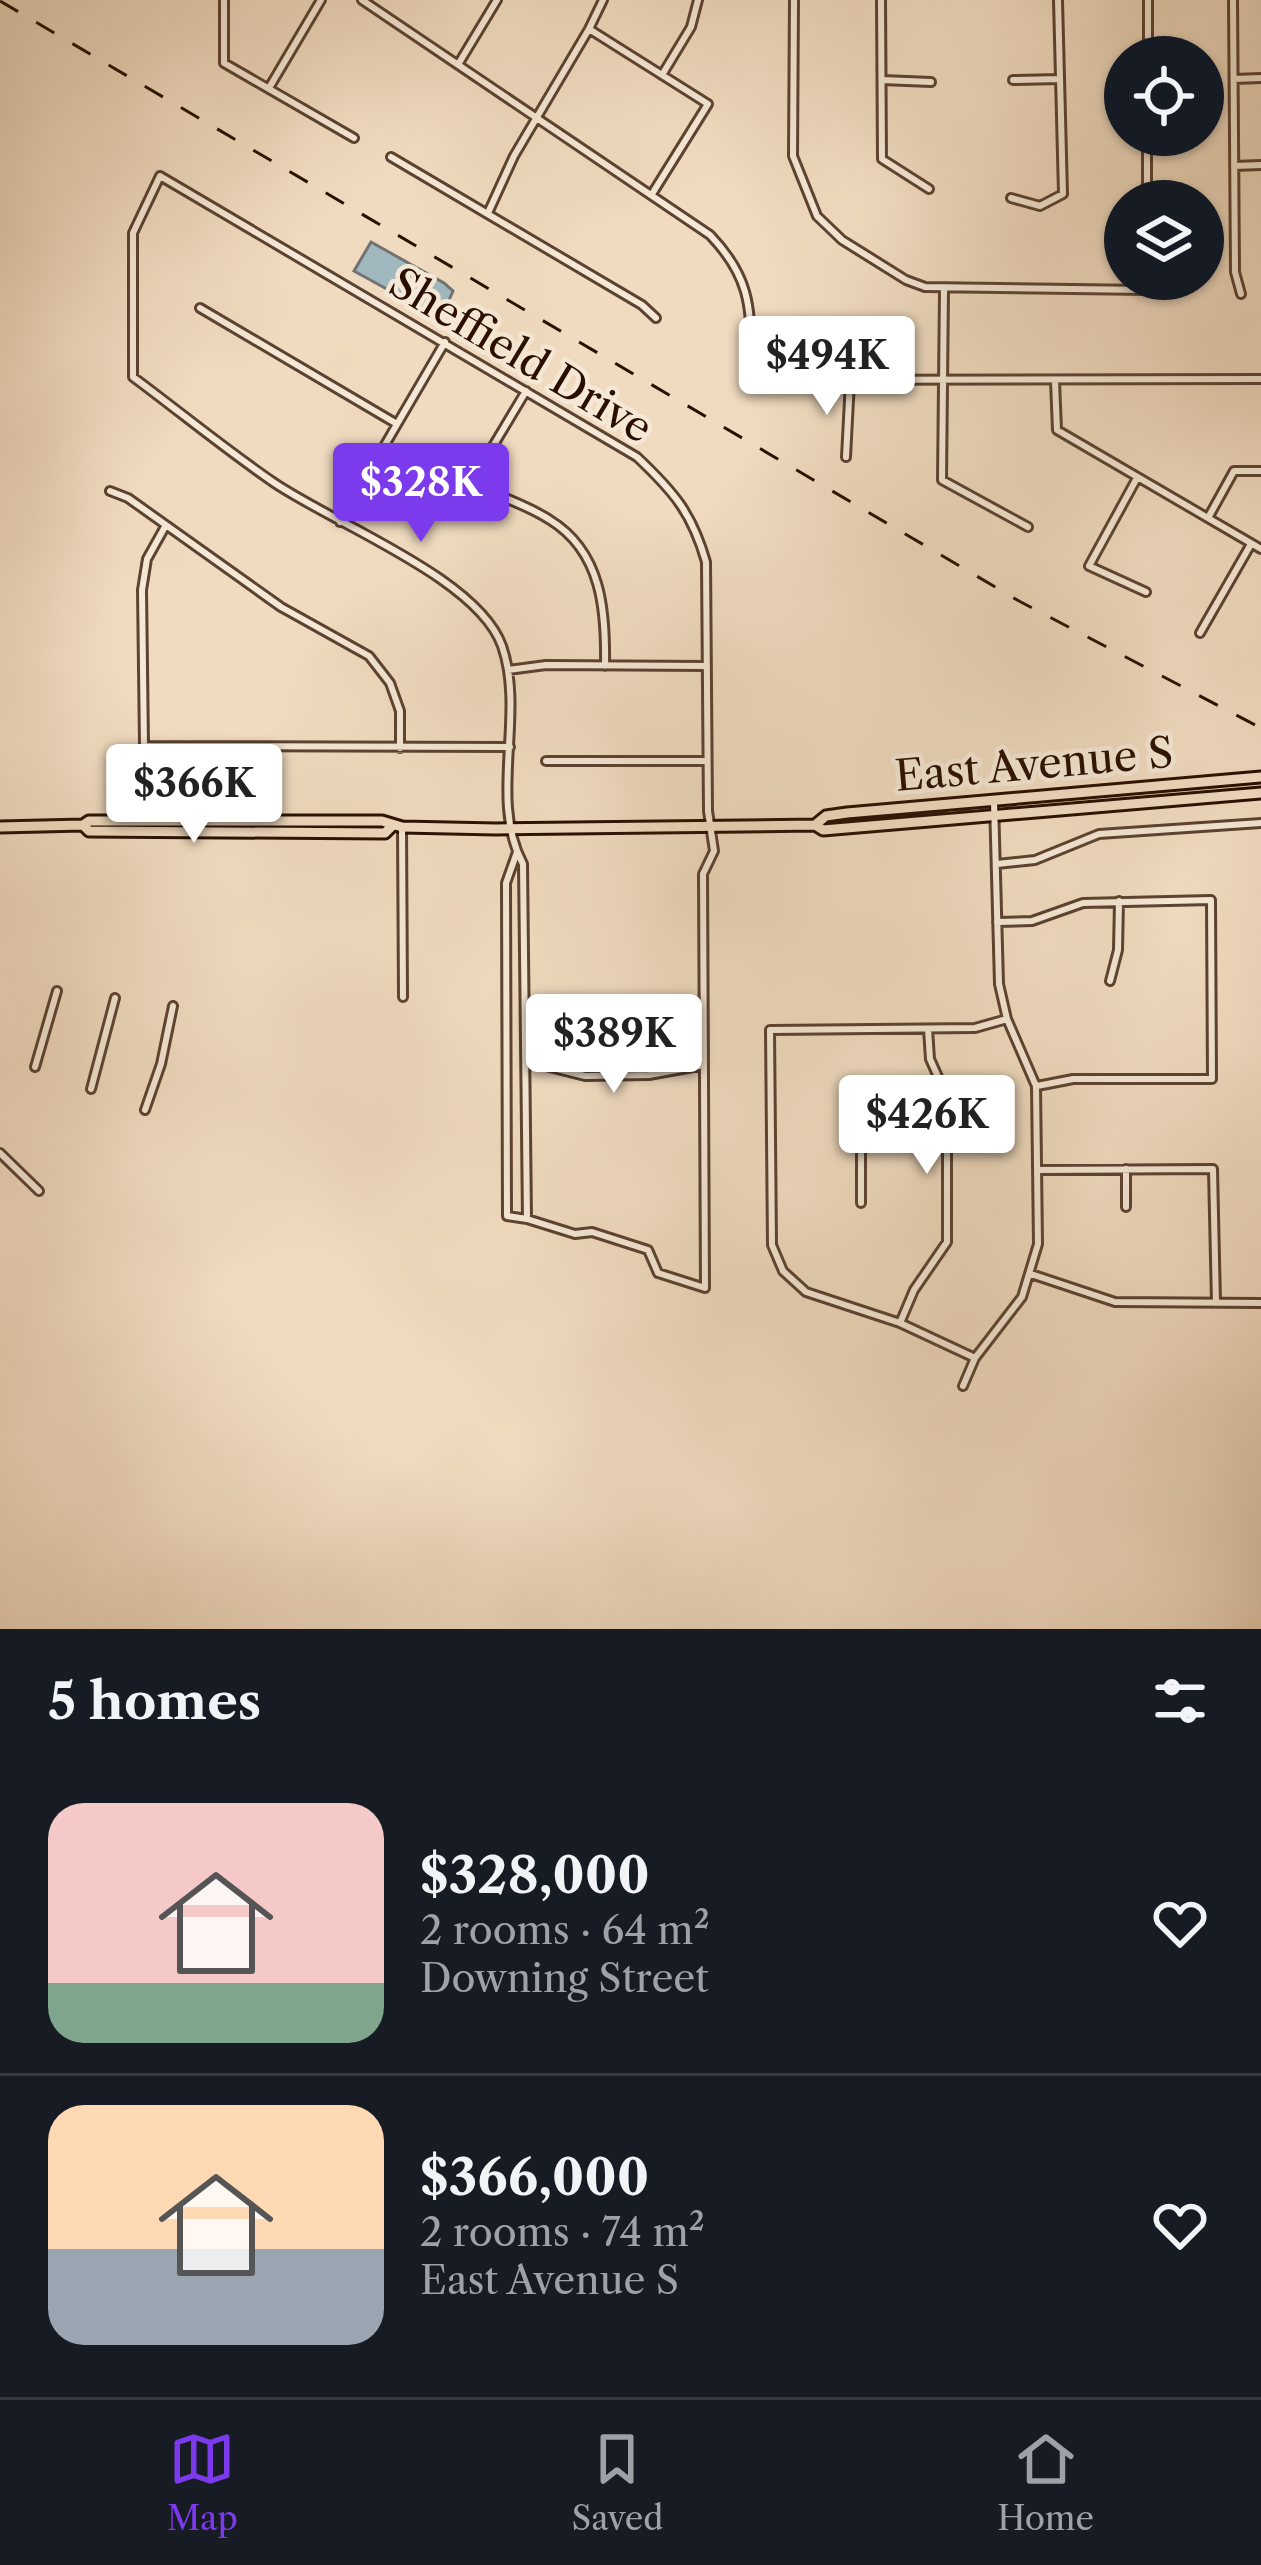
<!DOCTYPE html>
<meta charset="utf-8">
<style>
body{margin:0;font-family:"Libre Caslon Text",serif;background:#20242c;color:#f1f3f6;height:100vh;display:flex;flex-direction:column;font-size:45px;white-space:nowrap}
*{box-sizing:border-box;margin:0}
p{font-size:39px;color:#9ea1a6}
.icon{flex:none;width:66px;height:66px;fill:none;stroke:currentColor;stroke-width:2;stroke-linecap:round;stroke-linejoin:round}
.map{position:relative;height:1629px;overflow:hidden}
.drawer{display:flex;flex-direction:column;background:#171b24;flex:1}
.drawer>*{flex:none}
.tools{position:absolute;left:1104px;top:36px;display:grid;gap:24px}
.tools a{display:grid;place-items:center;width:120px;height:120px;border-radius:50%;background:#171b24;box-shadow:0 3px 9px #0004;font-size:60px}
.price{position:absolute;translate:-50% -102px;padding:0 27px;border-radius:12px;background:#fff;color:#222;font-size:39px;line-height:78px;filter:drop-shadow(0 3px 6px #0008)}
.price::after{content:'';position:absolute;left:50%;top:72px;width:36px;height:27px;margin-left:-18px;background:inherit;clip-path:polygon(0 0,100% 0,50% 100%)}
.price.selected{background:#7c3aed;color:#fff}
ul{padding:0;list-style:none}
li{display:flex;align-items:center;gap:36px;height:300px;padding:0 48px}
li+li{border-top:3px solid #363941}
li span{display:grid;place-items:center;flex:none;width:336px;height:240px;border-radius:36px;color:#555}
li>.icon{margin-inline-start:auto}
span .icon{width:144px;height:144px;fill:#fffc;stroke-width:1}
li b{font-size:51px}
h2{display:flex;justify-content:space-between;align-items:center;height:144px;padding:0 48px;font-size:51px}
.menu{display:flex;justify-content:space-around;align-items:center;height:168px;border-top:3px solid #363941;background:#171b24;font-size:33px;color:#9ea1a6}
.menu a{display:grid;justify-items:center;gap:6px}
.menu .selected{color:#7c3aed}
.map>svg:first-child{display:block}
.water{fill:#a1b8be;stroke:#717472;stroke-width:3}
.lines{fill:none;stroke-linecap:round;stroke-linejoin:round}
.street-casing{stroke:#5c4230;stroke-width:12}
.primary-casing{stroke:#2a0f00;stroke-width:15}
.street{stroke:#f5e8d6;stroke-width:6}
.primary{stroke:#f0dbc0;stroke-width:9}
.rail{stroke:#2a0f00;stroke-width:3;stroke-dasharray:21 21;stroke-linecap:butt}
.labels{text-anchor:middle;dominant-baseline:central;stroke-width:9;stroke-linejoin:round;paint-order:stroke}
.street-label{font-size:42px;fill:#2a0f00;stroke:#f5e8d6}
</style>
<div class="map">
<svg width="1261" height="1629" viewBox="0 0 1261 1629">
<rect width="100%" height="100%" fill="#f0dbc0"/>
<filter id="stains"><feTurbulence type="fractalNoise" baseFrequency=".00167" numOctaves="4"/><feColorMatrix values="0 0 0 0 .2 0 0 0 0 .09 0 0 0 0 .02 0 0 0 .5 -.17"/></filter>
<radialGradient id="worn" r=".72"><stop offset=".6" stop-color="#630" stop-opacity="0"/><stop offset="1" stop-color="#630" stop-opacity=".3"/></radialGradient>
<path class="water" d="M 371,242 L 444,283 L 453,291 L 441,319 L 354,271 Z"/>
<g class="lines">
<g class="street-casing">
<path id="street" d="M 224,0 L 224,63 L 354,138
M 362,0 L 710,235 C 757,284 749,317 752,380 L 1261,379
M 794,0 L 793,156 L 817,216 L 842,240 L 906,280 L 925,287 L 1147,290 L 1147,279
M 881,0 L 882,159 L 929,189
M 1233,0 L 1235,272 L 1241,294
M 589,29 L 708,104 L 652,194
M 1148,57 L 1148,0
M 459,63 L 497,0
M 662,75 L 691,27 L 698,0
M 1234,79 L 1261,78
M 882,80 L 931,82
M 1013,80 L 1060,79
M 269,88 L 321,0
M 391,157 L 642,305 L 656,318
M 1234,166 L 1261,165
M 160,176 L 637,457 C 674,492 692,513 706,562 L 708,811 L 714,851 L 703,874 L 705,1288 L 658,1273 L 648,1250 L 592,1232 L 575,1234 L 527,1219 L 523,864 C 488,799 526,715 502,646 C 478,578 334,524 273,482 C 225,449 180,412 133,377 L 133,233 Z
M 1011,198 L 1040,206 L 1063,194 L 1058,0
M 1147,201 L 1147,135
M 488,213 L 514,156 L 589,29 L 603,0
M 944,290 L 942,480 L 1028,527
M 200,308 L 397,424
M 1055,381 L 1057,430 L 1261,549
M 526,391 L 474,478 L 480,487 C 503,498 529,506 550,520 C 602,552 606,611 605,666
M 846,457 L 850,381
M 1137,478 L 1089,566 L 1146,592
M 110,491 L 128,498 L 281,607 L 369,656 L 390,683 L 400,711 L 400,748
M 1208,518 L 1234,471 L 1261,471
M 340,522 L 445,342
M 166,525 L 147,559 L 142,590 L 144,746 L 510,747
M 1200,633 L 1251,544
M 508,670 L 546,665 L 707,666
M 202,747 L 203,821
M 546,761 L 707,761
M 402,827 L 403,997
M 517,852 L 506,883 L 507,1216 L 527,1219
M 997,864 L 1035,860 L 1099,834 L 1261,823
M 997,922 L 1032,921 L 1083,903 L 1211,900 L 1212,1079 L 1073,1079 L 1037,1086
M 1110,981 L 1118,950 L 1119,901
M 526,1061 L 585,1076 L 649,1075 L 704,1065
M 35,1067 L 57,991
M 91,1089 L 115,998
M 145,1110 L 161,1064 L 173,1006
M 0,1153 L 39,1191
M 1126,1169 L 1126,1207
M 1038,1170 L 1213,1169 L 1216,1303
M 861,1203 L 861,1119 L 948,1119
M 1031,1274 L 1115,1302 L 1261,1303
M 900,1323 L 914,1290 L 947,1242 L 947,1097 L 930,1059 L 928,1029
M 975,1358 L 900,1323 L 806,1292 L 783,1271 L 772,1245 L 770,1030 L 975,1028 L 1007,1019
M 963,1386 L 975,1358 L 1022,1297 L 1038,1244 L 1036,1086 L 1007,1019 L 999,984 L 994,802"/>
</g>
<g class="primary-casing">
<path id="primary" d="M 83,825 L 89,831 L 385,833 L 392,826
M 815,825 L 826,816 L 847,813 L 1261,777
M 0,827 L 83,825 L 89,821 L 382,821 L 402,827 L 496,829 L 815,825 L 823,830 L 1261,793"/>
</g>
<use href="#street" class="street"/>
<use href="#primary" class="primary"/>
<path class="rail" d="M 0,1 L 1019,601 L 1261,728"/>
</g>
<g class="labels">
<g class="street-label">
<text transform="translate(521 355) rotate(31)">Sheffield Drive</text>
<text transform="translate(1034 764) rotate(-5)">East Avenue S</text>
</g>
</g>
<rect width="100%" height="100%" filter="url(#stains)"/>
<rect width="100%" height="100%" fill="url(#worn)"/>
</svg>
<div class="tools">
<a><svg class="icon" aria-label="locate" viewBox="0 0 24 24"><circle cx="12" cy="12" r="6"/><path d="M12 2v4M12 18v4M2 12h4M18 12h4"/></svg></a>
<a><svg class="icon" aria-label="layers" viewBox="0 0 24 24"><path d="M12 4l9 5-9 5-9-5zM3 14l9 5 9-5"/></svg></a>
</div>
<b class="price" style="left:827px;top:418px">$494K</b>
<b class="price selected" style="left:421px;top:545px">$328K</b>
<b class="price" style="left:194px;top:846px">$366K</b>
<b class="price" style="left:614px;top:1096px">$389K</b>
<b class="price" style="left:927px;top:1177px">$426K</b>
</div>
<section class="drawer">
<h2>5 homes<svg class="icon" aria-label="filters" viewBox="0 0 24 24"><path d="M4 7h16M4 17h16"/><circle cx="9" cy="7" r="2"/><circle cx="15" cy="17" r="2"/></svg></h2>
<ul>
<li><span style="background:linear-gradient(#f6c9c9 75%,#7fa58c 0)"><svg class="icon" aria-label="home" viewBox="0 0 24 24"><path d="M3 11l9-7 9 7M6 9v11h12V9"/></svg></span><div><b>$328,000</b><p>2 rooms · 64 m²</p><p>Downing Street</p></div><svg class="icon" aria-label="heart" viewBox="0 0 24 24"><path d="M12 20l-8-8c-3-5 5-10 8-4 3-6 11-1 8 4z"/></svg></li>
<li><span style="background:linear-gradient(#ffd9b3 60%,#9aa5b1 0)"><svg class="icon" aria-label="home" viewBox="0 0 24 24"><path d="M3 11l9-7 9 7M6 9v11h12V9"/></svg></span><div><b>$366,000</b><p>2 rooms · 74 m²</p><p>East Avenue S</p></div><svg class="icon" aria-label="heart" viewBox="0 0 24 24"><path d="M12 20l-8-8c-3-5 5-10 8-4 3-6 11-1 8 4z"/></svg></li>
</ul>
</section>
<nav class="menu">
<a class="selected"><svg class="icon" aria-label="map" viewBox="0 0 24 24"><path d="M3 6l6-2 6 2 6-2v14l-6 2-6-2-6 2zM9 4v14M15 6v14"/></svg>Map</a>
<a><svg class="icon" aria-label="saved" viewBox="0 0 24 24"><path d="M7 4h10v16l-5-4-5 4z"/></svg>Saved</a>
<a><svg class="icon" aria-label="home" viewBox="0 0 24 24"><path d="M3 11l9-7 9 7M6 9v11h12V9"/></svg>Home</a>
</nav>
